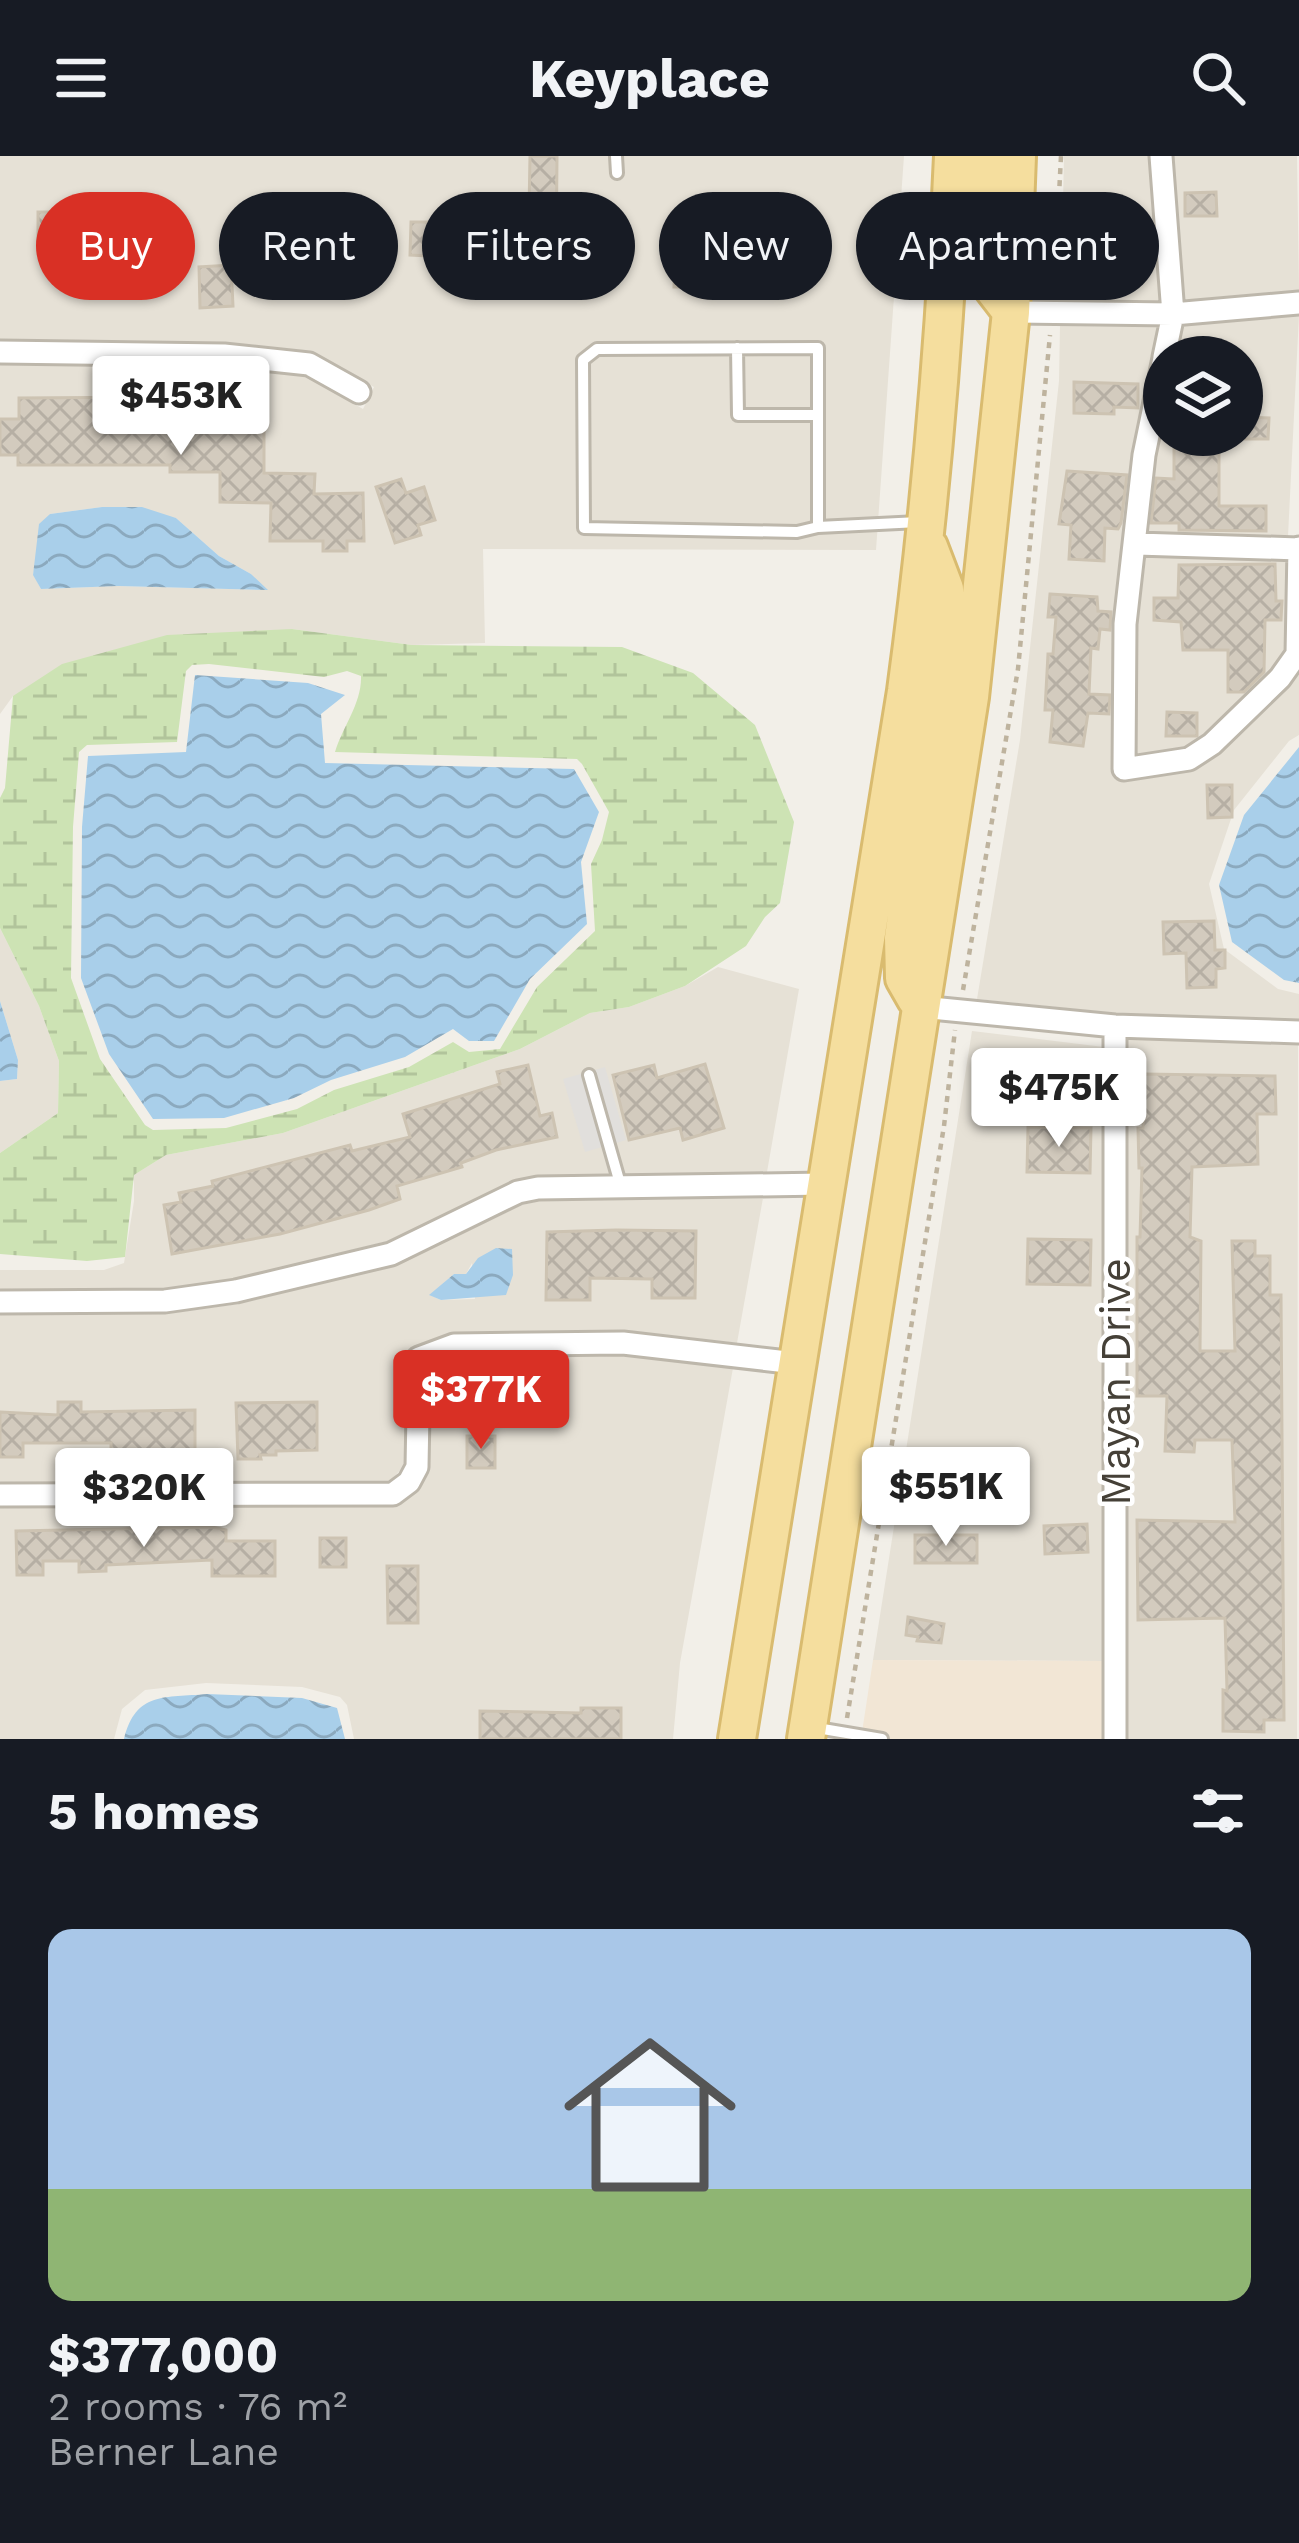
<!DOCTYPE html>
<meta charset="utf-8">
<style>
body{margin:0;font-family:"Work Sans",sans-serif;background:#20242c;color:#f1f3f6;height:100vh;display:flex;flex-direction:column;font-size:45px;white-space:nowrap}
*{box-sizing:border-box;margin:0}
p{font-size:39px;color:#9ea1a6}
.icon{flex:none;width:66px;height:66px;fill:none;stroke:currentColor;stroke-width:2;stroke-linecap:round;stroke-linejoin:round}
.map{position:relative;height:1583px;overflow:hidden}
.drawer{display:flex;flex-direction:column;background:#171b24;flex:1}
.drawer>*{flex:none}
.hud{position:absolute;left:36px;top:36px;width:1227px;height:108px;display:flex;gap:24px}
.fabs{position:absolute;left:1143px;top:180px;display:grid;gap:24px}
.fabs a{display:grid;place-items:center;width:120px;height:120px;border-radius:50%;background:#171b24;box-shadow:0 3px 9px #0004;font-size:60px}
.price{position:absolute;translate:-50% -102px;padding:0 27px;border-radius:12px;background:#fff;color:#222;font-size:39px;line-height:78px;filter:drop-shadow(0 3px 6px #0008)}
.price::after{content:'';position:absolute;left:50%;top:72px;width:36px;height:27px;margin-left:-18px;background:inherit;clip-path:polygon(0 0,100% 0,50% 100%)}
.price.selected{background:#d93025;color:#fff}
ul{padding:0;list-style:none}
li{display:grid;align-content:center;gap:24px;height:636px;padding:0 48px}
li span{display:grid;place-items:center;height:372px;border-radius:24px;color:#555}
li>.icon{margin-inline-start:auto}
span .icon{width:216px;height:216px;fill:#fffc;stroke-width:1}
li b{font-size:51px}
h2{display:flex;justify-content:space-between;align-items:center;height:144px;padding:0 48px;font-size:51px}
.chip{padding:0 42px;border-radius:54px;background:#171b24;box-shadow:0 3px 9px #0004;font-size:42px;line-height:108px}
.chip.selected{background:#d93025;color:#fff}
header{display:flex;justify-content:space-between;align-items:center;height:156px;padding:0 48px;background:#171b24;font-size:54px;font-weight:700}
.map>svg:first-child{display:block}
.residential{fill:#e6e1d6;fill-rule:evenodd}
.commercial{fill:#f2e6d5}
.wetland{fill:url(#wetland-marsh);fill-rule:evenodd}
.parking{fill:#e1dfdc}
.water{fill:url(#water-waves)}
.building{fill:url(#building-cross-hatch);stroke:#cdc3b2;stroke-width:3}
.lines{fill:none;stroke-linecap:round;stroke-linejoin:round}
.lane-casing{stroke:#bdb7ab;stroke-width:16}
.street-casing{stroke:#bdb7ab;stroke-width:27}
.primary-casing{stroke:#d9bb6f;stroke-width:42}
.path{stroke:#beb39e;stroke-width:4.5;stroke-dasharray:6 6;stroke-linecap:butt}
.lane{stroke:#fff;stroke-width:10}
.street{stroke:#fff;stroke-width:21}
.primary{stroke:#f5de9e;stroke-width:36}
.labels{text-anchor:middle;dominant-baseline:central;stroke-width:9;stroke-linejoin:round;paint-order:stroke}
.street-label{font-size:42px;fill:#454037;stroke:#fff}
</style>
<header><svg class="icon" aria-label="menu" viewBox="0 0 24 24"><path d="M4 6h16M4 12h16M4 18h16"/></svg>Keyplace<svg class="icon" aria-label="search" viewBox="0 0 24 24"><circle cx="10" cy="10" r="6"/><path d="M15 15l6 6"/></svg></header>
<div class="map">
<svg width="1299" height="1583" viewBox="0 0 1299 1583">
<defs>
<pattern id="wetland-marsh" width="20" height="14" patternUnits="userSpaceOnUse" patternTransform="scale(3)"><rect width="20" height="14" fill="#cde3b4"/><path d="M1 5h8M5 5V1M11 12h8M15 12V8" fill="none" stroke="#b1c49b"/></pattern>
<pattern id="water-waves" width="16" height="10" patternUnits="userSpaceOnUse" patternTransform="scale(3)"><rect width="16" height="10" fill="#a9cfea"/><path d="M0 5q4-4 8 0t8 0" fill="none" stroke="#8ba9be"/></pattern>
<pattern id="building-cross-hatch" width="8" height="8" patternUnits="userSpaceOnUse" patternTransform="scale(3)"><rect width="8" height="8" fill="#d3cbbe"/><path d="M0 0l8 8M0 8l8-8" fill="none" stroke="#b6afa4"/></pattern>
</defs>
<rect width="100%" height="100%" fill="#f2efe8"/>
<path class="residential" d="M 0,0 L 904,0 L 876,394 L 483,393 L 485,487 L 412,489 L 292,473 L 13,540 L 0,558 L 0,209 L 224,212 L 306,220 L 363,253 L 374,231 L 310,195 L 224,186 L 0,183 ZM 102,351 L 176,362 L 219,400 L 251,418 L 265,434 L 118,430 L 41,433 L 33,418 L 50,358 Z
M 1064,0 L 1150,0 L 1161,145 L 1061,144 Z
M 1173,0 L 1297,0 L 1299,134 L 1184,144 Z
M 1299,159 L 1288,380 L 1149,376 L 1155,302 L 1164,259 L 1164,279 L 1242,279 L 1242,201 L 1176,201 L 1182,170 Z
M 1060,170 L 1159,171 L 1133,296 L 1114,468 L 1112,613 L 1125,626 L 1195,614 L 1219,598 L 1299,516 L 1299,579 L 1289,585 L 1234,654 L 1209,728 L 1224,793 L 1278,833 L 1299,838 L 1299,864 L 1115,857 L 977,843 L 1020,584 L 1059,225 Z
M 1146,401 L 1287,405 L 1285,494 L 1272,514 L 1205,578 L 1185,591 L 1135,599 L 1137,469 Z
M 0,772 L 39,850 L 59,905 L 58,957 L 0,997 L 0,925 L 17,923 L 18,904 L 0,845 Z
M 718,811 L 799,833 L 767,1016 L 536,1020 L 514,1025 L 388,1085 L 234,1123 L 165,1132 L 0,1133 L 0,1114 L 104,1114 L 124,1107 L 134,1045 L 134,1019 L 166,999 L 283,977 L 520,893 L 590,857 L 629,851 L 685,830 Z
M 972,875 L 1104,891 L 1104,1505 L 873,1504 Z
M 1126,883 L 1298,889 L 1297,1583 L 1127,1583 Z
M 763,1042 L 737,1187 L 624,1174 L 455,1176 L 415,1190 L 407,1202 L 406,1308 L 390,1325 L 0,1326 L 0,1159 L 165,1158 L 238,1148 L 394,1110 L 522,1049 L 539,1045 ZM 472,1107 L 475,1143 L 441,1144 L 430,1139 L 454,1118 L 466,1118 Z
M 622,1200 L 733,1212 L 680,1507 L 673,1583 L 354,1583 L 347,1549 L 340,1541 L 302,1531 L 206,1527 L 145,1534 L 122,1553 L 114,1583 L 0,1583 L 0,1352 L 393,1351 L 415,1337 L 427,1318 L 430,1212 L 456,1202 Z"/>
<path class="commercial" d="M 873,1504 L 1104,1505 L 1104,1583 L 861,1583 Z"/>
<path class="wetland" d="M 292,473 L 412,489 L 622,491 L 693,517 L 755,569 L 794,666 L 780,747 L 765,761 L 746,790 L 685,830 L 629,851 L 590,857 L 520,893 L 283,977 L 166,999 L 134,1019 L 125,1101 L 87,1105 L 0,1098 L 0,997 L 58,957 L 59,905 L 39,850 L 0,772 L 0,642 L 5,632 L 13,540 L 62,508 L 167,479 ZM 209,508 L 324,521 L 347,515 L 361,520 C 362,547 343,570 335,596 L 577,603 L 582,608 L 609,656 L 602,684 L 591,708 L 595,775 L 537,831 L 500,893 L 469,896 L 453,886 L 409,911 L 334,934 L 297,953 L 226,972 L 153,974 L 145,969 L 100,903 L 71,822 L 73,671 L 79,596 L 87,589 L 177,586 L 186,515 L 192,509 Z"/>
<path class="parking" d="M 605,911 L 626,984 L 585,996 L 563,923 Z"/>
<path class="water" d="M 102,351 L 142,351 L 176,362 L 219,400 L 251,418 L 268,434 L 118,430 L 41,433 L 33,419 L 39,368 L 50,358 Z
M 195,519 L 308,527 L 345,539 L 321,558 L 325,607 L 574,613 L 599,656 L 581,706 L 587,768 L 530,823 L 494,885 L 469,885 L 453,873 L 405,901 L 331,924 L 294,942 L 224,962 L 153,963 L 109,898 L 81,822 L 82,671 L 88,600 L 186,596 Z
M 1299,591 L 1299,827 L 1284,824 L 1232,786 L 1219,729 L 1244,659 Z
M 0,845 L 18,904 L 17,923 L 0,925 Z
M 496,1092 L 512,1093 L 513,1119 L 506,1139 L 441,1144 L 429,1139 L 454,1118 L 466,1118 L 478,1102 Z
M 207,1538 L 302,1542 L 337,1552 L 345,1583 L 124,1583 C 136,1535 165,1542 207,1538 Z"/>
<path class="building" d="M 530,0 L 557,0 L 556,112 L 528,111 Z
M 1216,36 L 1217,60 L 1185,60 L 1185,37 Z
M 38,56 L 63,56 L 63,87 L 38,87 Z
M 411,66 L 429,66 L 428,100 L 410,99 Z
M 1088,69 L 1124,69 L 1124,106 L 1088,105 Z
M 318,72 L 371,76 L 368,118 L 352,117 L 351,129 L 314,127 Z
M 675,87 L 701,88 L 700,131 L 674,131 Z
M 231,109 L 233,150 L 200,152 L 199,111 Z
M 1074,226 L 1138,228 L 1138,252 L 1114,251 L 1114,258 L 1074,257 Z
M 163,241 L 163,248 L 214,250 L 213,274 L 264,274 L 264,317 L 315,318 L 314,338 L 363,337 L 364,385 L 347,385 L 347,395 L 323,395 L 323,385 L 270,385 L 271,347 L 220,346 L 220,316 L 170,316 L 170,309 L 18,309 L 18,299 L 0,299 L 0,263 L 19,263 L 19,242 Z
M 1242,261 L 1269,262 L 1268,283 L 1242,283 Z
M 1174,292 L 1219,292 L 1219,350 L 1266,350 L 1266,375 L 1179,374 L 1179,367 L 1151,367 L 1156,322 L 1174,323 Z
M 1067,315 L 1127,319 L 1121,367 L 1118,373 L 1105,372 L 1104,405 L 1069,403 L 1071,369 L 1059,368 Z
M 401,323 L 406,337 L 424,331 L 435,364 L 418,369 L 421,379 L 395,387 L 376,331 Z
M 1275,408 L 1276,445 L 1282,445 L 1281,464 L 1265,464 L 1264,516 L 1244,536 L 1228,536 L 1228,494 L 1183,494 L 1181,466 L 1154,464 L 1154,442 L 1178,442 L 1179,409 Z
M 1050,438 L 1097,441 L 1098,455 L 1111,456 L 1110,474 L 1100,473 L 1098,493 L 1091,492 L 1089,538 L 1110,539 L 1109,558 L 1088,557 L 1083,590 L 1050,586 L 1053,554 L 1045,554 L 1048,498 L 1053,498 L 1056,461 L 1048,461 Z
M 1167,556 L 1197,557 L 1197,580 L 1166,580 Z
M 1207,629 L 1232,629 L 1232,661 L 1208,662 Z
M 1214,765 L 1215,794 L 1225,794 L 1225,812 L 1216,813 L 1216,831 L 1187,832 L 1186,797 L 1164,798 L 1163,766 Z
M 705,908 L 724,972 L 683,984 L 680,972 L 629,984 L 613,919 L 654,909 L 657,922 Z
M 528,909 L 540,960 L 552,957 L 557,981 L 496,994 L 461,1007 L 462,1011 L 397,1030 L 400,1043 L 369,1054 L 280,1078 L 172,1098 L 164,1049 L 181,1046 L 179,1037 L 213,1030 L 212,1025 L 350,989 L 352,995 L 410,981 L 403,958 L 500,928 L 497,916 Z
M 1144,918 L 1275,920 L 1276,958 L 1257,958 L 1258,1008 L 1192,1011 L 1190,1081 L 1201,1085 L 1200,1195 L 1235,1195 L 1232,1085 L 1255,1085 L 1255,1100 L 1270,1100 L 1270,1139 L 1281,1139 L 1284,1564 L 1264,1564 L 1264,1576 L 1223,1575 L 1223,1534 L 1227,1535 L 1225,1462 L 1138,1464 L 1137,1364 L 1235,1366 L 1232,1284 L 1195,1284 L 1194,1296 L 1165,1295 L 1167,1240 L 1137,1240 L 1137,1081 L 1140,1081 L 1142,1012 L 1139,1012 L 1138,972 L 1143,972 Z
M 1028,971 L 1091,972 L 1090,1017 L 1027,1016 Z
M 616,1074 L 696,1075 L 695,1142 L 652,1142 L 652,1123 L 590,1122 L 590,1144 L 546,1144 L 547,1076 Z
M 1028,1083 L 1091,1084 L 1090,1129 L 1027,1128 Z
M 58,1246 L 81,1246 L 81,1256 L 195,1254 L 195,1302 L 171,1302 L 171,1297 L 111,1298 L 111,1287 L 23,1287 L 23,1301 L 0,1301 L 0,1256 L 58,1259 Z
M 317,1246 L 317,1294 L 276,1295 L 276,1299 L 260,1299 L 261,1303 L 238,1303 L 236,1247 Z
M 467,1280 L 495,1280 L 495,1312 L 467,1312 Z
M 1087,1368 L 1088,1396 L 1045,1398 L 1044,1370 Z
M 212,1371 L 226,1374 L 226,1385 L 275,1385 L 275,1420 L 212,1420 L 212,1404 L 106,1409 L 106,1415 L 79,1416 L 79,1405 L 43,1405 L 43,1419 L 17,1419 L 16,1375 Z
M 915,1379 L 977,1379 L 977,1407 L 915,1407 Z
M 320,1382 L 346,1382 L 346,1411 L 320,1411 Z
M 387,1410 L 418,1410 L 418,1467 L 388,1467 Z
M 908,1461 L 944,1468 L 941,1487 L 917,1485 L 918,1481 L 906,1479 Z
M 581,1552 L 621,1552 L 621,1583 L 480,1583 L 480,1555 L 581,1557 Z"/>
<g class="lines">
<g class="lane-casing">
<path id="lane" d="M 616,0 L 617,17
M 737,192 L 738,259 L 818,259
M 818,371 L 797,376 L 584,372 L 583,204 L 597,193 L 818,192 L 818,371 L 919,366
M 589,919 L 621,1031
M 817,1572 L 882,1583"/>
</g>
<g class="street-casing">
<path id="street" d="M 1161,0 L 1173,158 L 1164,201
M 1011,156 L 1173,158 L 1299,147
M 0,196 L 224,199 L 309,208 L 359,236
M 1164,202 L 1144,299 L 1125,468 L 1124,613 L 1189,603 L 1212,588 L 1280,522 L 1297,498 L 1299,392
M 1137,388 L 1299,393
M 921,851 L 1115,870 L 1299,876
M 1115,870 L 1115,1583
M 0,1146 L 165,1145 L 236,1135 L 391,1098 L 518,1036 L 538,1032 L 825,1028
M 0,1339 L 393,1338 L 409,1326 L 417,1311 L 419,1202 L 454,1189 L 623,1187 L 796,1207"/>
</g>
<g class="primary-casing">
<path id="primary" d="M 986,0 L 984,92 L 989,127 L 1009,153
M 916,843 L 904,822 L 903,782 L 945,488 L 945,433 L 929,391
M 737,1583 L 906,535 C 930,357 945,179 953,0
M 806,1583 L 970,541 L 1011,156 L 1017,0"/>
</g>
<path class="path" d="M 1054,138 L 1061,0
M 963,834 L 1018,513 L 1050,179
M 847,1562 L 944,970 L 955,874"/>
<use href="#lane" class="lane"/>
<use href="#street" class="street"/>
<use href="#primary" class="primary"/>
</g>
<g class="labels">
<g class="street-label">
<text transform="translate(1115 1226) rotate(-90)">Mayan Drive</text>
</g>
</g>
</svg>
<div class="fabs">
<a><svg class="icon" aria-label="layers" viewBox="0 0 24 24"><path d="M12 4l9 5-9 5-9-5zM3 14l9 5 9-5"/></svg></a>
</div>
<b class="price" style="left:181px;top:302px">$453K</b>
<b class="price" style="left:1059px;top:994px">$475K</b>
<b class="price selected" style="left:481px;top:1296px">$377K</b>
<b class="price" style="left:946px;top:1393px">$551K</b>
<b class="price" style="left:144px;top:1394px">$320K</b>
<div class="hud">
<a class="chip selected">Buy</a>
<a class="chip">Rent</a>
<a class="chip">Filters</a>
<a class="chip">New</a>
<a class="chip">Apartment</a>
</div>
</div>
<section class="drawer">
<h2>5 homes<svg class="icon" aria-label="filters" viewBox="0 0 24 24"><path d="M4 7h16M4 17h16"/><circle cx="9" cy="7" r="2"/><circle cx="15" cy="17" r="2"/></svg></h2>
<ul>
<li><span style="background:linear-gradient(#a9c7e8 70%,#8fb573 0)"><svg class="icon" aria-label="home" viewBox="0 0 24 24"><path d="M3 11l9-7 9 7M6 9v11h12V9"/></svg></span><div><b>$377,000</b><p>2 rooms · 76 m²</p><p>Berner Lane</p></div></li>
</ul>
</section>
